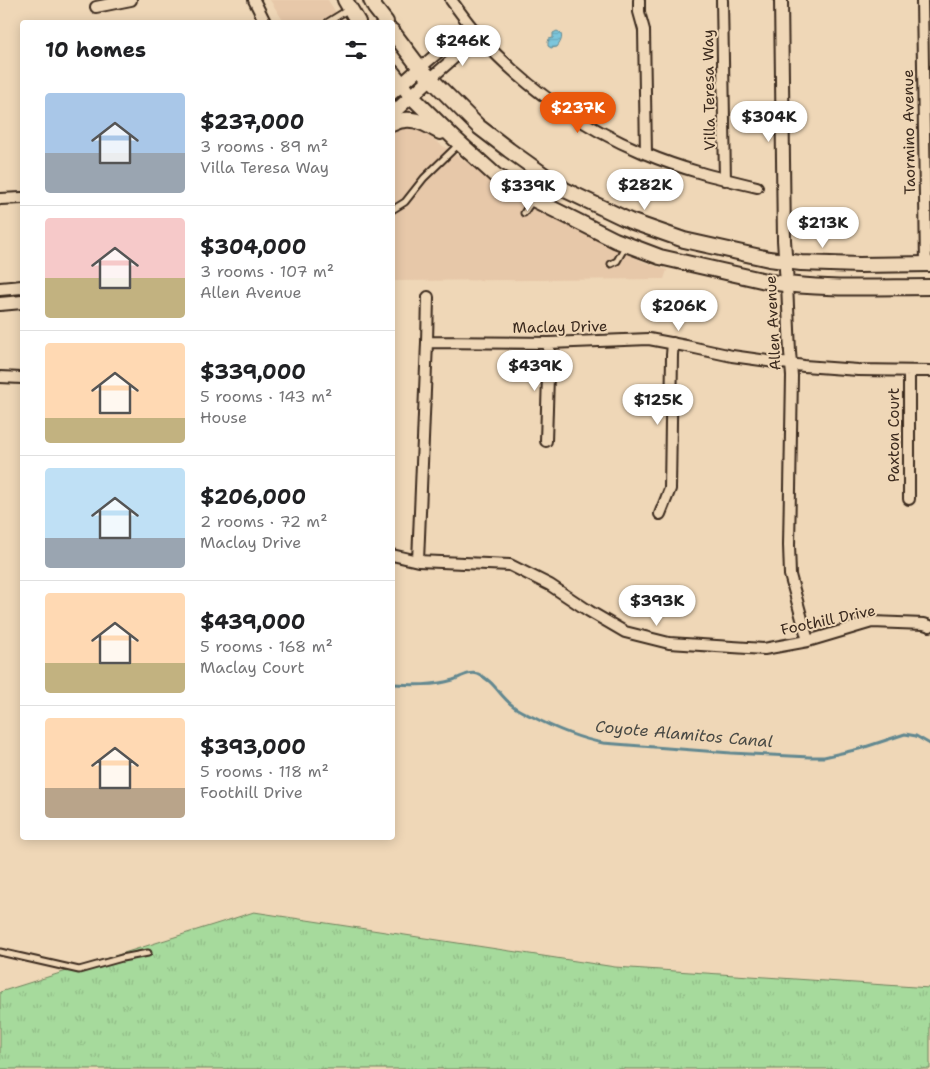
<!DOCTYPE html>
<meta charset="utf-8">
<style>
body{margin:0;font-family:"Shantell Sans",sans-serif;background:#f2f2f2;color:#202124;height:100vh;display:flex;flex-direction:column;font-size:19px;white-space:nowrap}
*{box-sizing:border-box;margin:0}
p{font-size:16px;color:#757577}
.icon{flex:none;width:28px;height:28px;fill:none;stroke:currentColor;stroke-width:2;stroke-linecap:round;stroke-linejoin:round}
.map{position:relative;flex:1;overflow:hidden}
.panel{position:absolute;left:20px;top:20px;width:375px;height:820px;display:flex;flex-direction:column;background:#fff;border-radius:5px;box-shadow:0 2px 12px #0003}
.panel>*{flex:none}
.price{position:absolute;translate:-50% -42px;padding:0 11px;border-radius:18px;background:#fff;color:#222;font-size:16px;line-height:32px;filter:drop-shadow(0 1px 2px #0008)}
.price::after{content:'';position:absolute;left:50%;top:30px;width:15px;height:11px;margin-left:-8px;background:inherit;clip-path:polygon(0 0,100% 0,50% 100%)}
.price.current{background:#ea580c;color:#fff}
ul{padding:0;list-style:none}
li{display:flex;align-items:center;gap:15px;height:125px;padding:0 25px}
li+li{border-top:1px solid #e0e0e0}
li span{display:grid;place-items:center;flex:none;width:140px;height:100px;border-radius:5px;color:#555}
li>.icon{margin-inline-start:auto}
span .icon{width:60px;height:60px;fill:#fffc;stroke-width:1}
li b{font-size:21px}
h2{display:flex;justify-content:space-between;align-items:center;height:60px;padding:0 25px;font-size:21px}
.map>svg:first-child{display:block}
.built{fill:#e7c8a9}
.grass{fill:url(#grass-tufts);stroke:#70825d}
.water{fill:url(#water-rules);stroke:#628890}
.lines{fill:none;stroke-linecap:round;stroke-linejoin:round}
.stream{stroke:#628890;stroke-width:3}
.service-casing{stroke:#3b2a1e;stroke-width:9}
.minor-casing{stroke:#3b2a1e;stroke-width:14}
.tertiary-casing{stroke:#3b2a1e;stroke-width:16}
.secondary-casing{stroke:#3b2a1e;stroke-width:18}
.service{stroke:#efd7b7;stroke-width:5}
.minor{stroke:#efd7b7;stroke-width:10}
.tertiary{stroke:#efd7b7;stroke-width:12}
.secondary{stroke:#efd7b7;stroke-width:14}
.labels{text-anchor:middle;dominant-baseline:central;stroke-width:4;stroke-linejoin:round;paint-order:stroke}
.street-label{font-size:15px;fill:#3b2a1e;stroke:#efd7b7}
.water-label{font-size:16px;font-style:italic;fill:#484944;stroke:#efd7b7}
</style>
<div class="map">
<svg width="930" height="1069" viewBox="0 0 930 1069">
<defs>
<pattern id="grass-tufts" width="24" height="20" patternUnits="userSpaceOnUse" patternTransform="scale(1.25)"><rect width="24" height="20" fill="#a6da9c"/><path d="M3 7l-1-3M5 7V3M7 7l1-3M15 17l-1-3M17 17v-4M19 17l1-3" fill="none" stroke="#90bb86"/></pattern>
<pattern id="water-rules" width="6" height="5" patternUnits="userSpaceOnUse" patternTransform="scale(1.25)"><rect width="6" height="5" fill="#7cc6dc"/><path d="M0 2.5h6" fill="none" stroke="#6caabc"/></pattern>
</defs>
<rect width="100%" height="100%" fill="#efd7b7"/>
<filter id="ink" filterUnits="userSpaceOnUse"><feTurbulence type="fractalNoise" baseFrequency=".02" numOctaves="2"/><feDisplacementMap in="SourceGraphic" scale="10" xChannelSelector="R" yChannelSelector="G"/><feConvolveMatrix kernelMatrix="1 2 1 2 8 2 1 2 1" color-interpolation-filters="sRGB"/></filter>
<g filter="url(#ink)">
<path class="built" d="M 270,0 L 328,0 L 342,22 L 284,22 Z
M 392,87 L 434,140 L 541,213 L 644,262 L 667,270 L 664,279 L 393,281 Z"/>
<path class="grass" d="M 254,912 L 615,967 L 930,988 L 930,1069 L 0,1069 L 0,992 Z"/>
<path class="water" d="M 557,31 C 565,34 561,42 557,47 L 551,48 L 548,46 L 548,42 L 549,39 L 553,38 L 553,33 Z"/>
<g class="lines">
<path class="stream" d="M 392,684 C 413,685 434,686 453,680 C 461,677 470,671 478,674 C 493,680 500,696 512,705 C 517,710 525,713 531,716 C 554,728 577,738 603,743 L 731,753 L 810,757 L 824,757 L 859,749 L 905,734 L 916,736 L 930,744"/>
<g class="service-casing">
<path id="service" d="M 328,22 L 349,9
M 392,210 L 405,202 L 424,178 L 459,144
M 524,213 L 532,201
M 611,264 L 617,261 L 626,245
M 0,952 L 79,970 L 122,958 L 148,953"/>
</g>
<g class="minor-casing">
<path id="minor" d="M 254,0 L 265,22
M 451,0 C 460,12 469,25 479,36 C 524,87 582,127 644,153 C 681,169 719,178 757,187
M 639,0 L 639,12 L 644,30 L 646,154
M 722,0 L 725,180
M 922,0 L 926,264
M 96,7 L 131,0
M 420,68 L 470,25
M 430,79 L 479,36
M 0,199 L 22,198
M 787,284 L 790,352 L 792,376 L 789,545 L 790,575 L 808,641
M 427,342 L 549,343 L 649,339 L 686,346 L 732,356 L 804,366 L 858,370 L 930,371
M 0,377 L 22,378
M 546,441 L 549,343
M 909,499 L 909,371
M 660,514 L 670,489 L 672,355 L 673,343
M 392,555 L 418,561 L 510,565 L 550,585 L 589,611 L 625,632 L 669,643 L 764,649 L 808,641 L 872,622 L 924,624 L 930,626
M 418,561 L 427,342 L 428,297"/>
</g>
<g class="tertiary-casing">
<path id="tertiary" d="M 781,0 L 784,240 L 787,284
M 392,93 L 420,68
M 392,114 L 430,79
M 0,289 L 22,287
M 0,304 L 22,302"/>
</g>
<g class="secondary-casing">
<path id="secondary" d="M 345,0 L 358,22
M 371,0 L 375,8 L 386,22
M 392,31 L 420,68 L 479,127 L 509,150 L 565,190 L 630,221 L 684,240 L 769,259 L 801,263 L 859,265 L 930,264
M 392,72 L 412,97 L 455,139 L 495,175 L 533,199 L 615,240 L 660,257 L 770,282 C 823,290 877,287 930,287
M 392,124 C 410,114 424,123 440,132"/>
</g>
<use href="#service" class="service"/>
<use href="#minor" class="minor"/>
<use href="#tertiary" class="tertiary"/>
<use href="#secondary" class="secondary"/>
</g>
</g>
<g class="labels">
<g class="street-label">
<text transform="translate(709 90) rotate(-91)">Villa Teresa Way</text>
<text transform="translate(909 132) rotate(-91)">Taormino Avenue</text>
<text transform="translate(773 323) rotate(-93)">Allen Avenue</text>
<text transform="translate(560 327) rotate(-1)">Maclay Drive</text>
<text transform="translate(894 435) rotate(-90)">Paxton Court</text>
<text transform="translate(828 620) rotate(-12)">Foothill Drive</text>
</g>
<g class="water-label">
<text transform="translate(684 734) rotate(5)">Coyote Alamitos Canal</text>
</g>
</g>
</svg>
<b class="price" style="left:463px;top:67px">$246K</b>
<b class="price current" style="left:578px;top:134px">$237K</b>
<b class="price" style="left:769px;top:143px">$304K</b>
<b class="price" style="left:645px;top:211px">$282K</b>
<b class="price" style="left:528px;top:212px">$339K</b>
<b class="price" style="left:823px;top:249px">$213K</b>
<b class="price" style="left:679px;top:332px">$206K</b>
<b class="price" style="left:535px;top:392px">$439K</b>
<b class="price" style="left:658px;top:426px">$125K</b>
<b class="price" style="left:657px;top:627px">$393K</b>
<section class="panel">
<h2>10 homes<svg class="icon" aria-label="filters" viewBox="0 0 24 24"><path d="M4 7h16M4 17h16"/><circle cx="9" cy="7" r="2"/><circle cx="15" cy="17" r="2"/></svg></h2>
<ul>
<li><span style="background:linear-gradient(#a9c7e8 60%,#9aa5b1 0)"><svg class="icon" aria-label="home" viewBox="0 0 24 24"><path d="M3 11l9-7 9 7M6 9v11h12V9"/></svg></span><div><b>$237,000</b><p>3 rooms · 89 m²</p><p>Villa Teresa Way</p></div></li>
<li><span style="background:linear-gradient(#f6c9c9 60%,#c2b280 0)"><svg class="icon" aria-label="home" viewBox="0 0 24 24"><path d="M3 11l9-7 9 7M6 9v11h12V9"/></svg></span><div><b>$304,000</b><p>3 rooms · 107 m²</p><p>Allen Avenue</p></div></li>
<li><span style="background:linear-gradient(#ffd9b3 75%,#c2b280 0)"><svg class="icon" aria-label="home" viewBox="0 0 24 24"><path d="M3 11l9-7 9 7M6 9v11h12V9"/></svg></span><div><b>$339,000</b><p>5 rooms · 143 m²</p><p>House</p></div></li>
<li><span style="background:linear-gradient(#bfe0f5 70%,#9aa5b1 0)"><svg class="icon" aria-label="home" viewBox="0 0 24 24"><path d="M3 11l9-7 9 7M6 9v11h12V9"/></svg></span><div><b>$206,000</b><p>2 rooms · 72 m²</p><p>Maclay Drive</p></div></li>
<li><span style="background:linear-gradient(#ffd9b3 70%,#c2b280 0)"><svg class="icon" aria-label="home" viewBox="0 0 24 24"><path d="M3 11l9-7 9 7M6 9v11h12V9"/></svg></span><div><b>$439,000</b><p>5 rooms · 168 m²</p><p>Maclay Court</p></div></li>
<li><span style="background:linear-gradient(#ffd9b3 70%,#b9a48a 0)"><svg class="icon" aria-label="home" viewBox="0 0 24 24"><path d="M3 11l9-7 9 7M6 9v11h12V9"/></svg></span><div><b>$393,000</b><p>5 rooms · 118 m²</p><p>Foothill Drive</p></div></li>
</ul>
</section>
</div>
